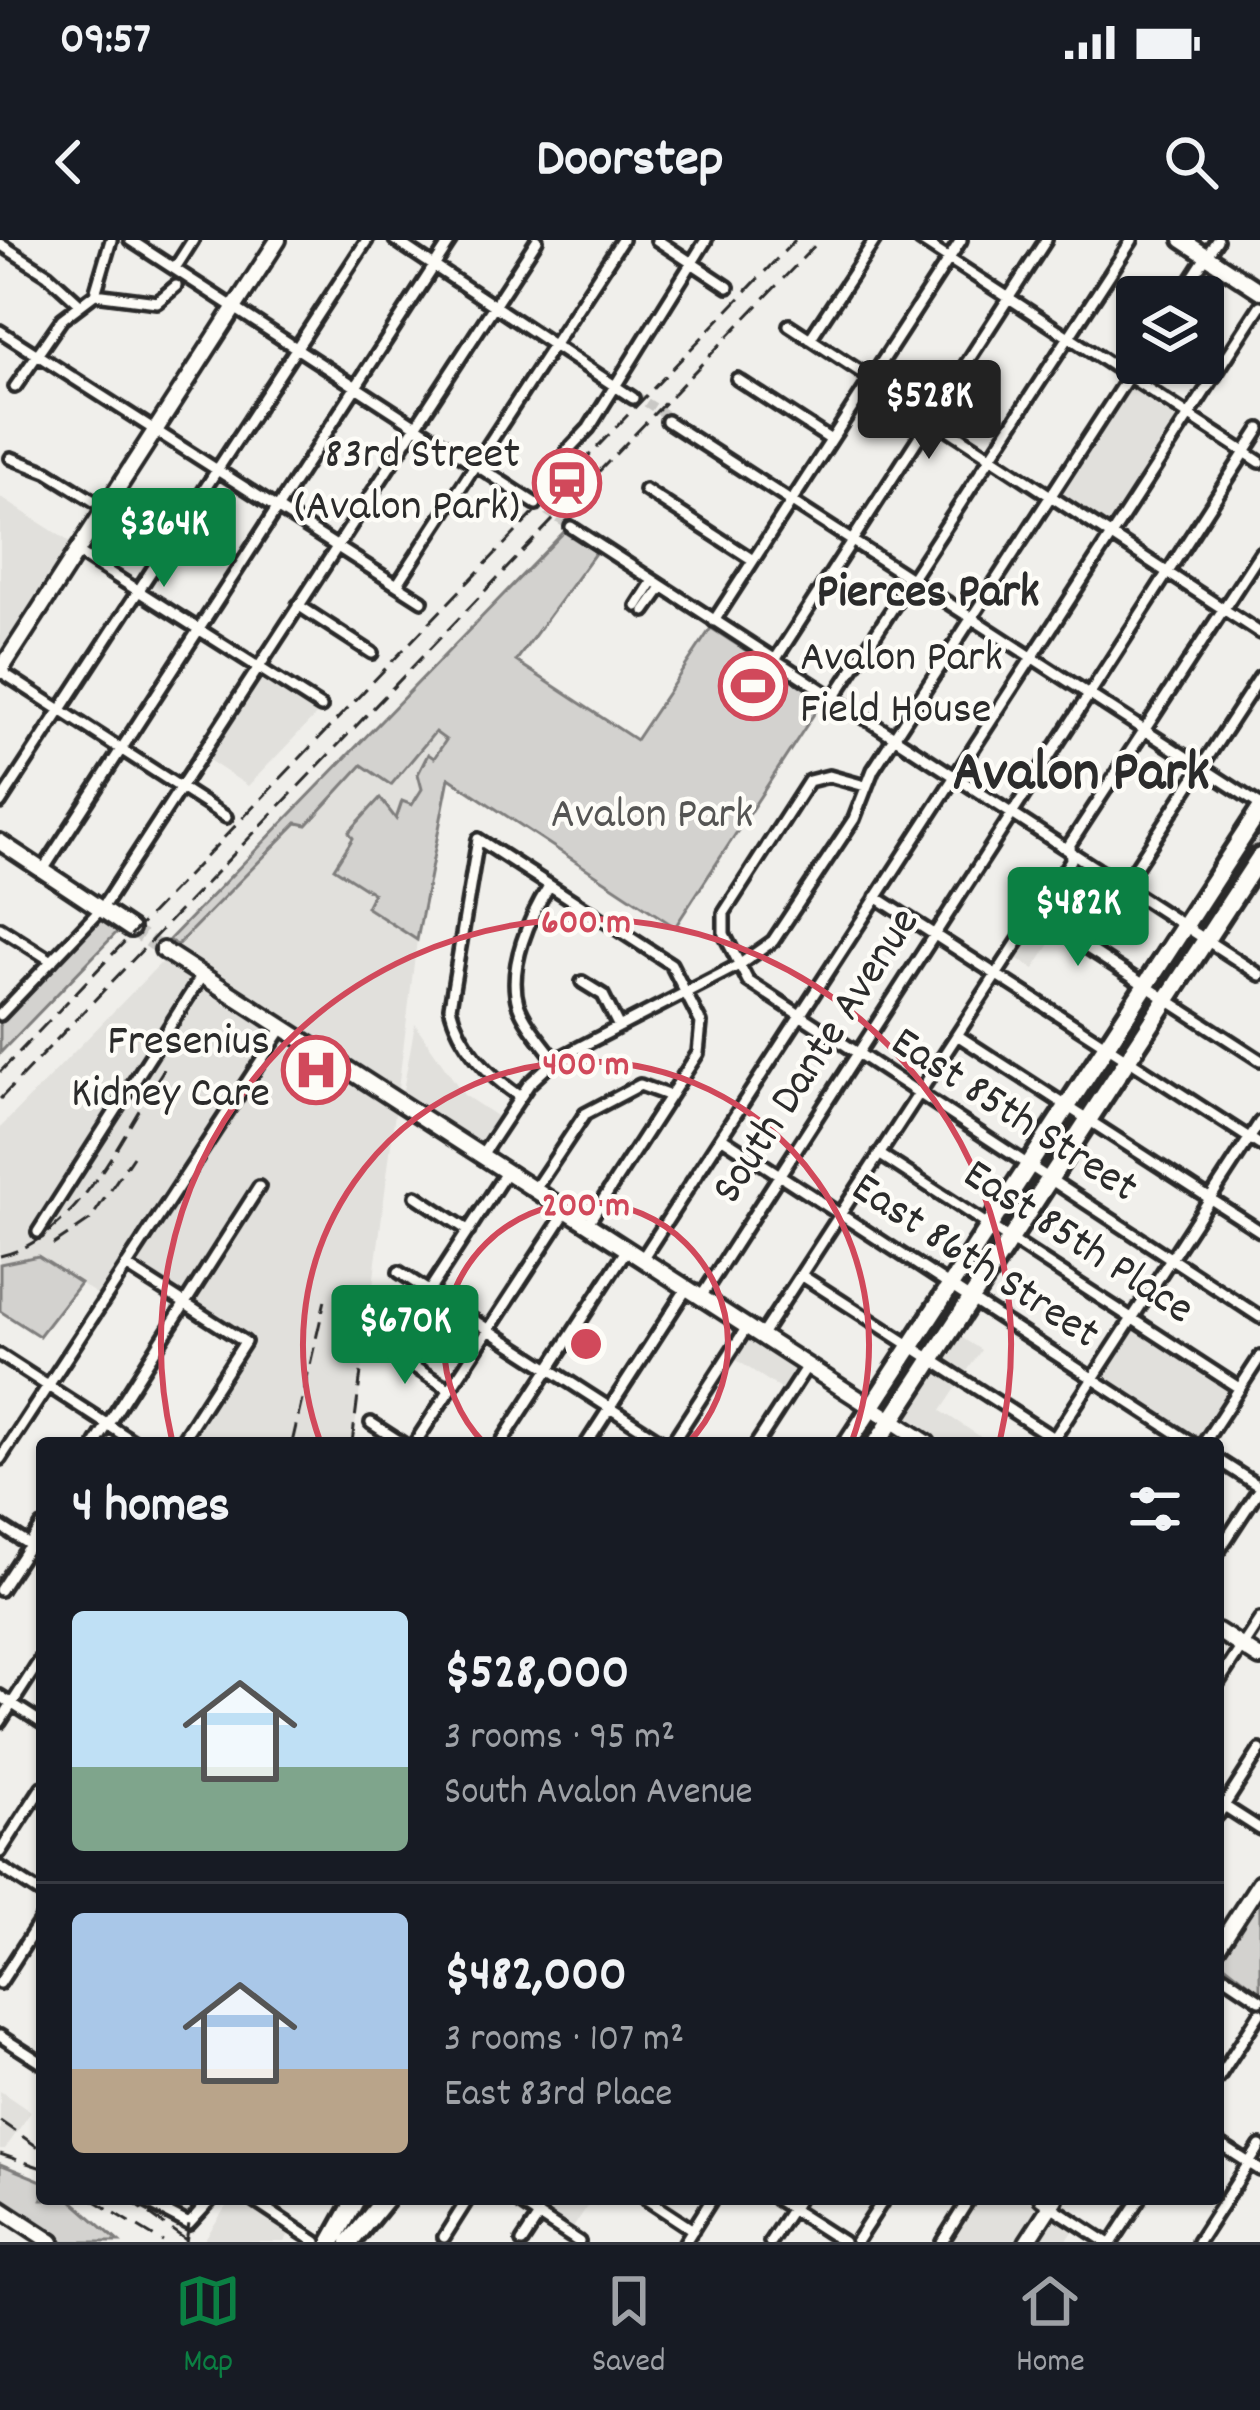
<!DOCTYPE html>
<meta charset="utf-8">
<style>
body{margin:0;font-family:Dekko,sans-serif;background:#242831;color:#f1f3f6;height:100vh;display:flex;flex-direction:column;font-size:45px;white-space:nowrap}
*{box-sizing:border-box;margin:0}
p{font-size:39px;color:#9ea1a6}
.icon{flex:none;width:66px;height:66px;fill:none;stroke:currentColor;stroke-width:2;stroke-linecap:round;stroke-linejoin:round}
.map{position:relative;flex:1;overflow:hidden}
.drawer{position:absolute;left:36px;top:1197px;width:1188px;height:768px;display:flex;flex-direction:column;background:#171b24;border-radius:12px;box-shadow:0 3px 9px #0004}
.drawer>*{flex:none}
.fabs{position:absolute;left:1116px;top:36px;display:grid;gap:24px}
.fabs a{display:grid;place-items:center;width:108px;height:108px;border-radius:12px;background:#171b24;box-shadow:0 3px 9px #0004;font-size:60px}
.price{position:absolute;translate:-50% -102px;padding:0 27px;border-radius:12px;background:#0b8043;color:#fff;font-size:39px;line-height:78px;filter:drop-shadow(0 3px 6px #0008)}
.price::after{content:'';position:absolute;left:50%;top:72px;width:36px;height:27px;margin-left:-18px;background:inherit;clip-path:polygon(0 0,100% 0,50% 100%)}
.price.on{background:#222;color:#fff}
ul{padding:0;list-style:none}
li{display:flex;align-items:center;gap:36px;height:300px;padding:0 36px}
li+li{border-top:3px solid #363941}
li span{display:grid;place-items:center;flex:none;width:336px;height:240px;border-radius:12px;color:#555}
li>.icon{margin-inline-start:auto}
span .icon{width:144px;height:144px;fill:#fffc;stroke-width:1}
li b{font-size:51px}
h2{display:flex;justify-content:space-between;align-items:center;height:144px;padding:0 36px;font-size:51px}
.status{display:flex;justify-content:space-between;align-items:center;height:84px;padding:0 60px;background:#171b24;direction:ltr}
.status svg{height:33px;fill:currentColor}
header{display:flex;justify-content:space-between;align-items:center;height:156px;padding:0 36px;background:#171b24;font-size:54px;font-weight:700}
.tab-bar{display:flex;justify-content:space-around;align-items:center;height:168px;border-top:3px solid #363941;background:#171b24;font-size:33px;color:#9ea1a6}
.tab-bar a{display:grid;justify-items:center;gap:6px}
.tab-bar .on{color:#0b8043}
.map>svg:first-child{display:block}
.built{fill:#e1e0dc}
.green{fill:#d3d2cf;stroke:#7f7e7d;stroke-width:3}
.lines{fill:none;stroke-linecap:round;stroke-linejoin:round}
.minor-tunnel{stroke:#c9c8c5;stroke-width:9;stroke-dasharray:9 4.5;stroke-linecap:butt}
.major-tunnel{stroke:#c9c8c5;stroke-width:14;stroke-dasharray:14 7;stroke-linecap:butt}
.minor-casing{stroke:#2b2b2b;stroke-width:18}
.major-casing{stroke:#2b2b2b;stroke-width:22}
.highway-casing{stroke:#2b2b2b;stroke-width:26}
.minor{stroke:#fdfcf7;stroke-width:9}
.major{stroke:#fdfcf7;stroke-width:14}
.highway{stroke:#fdfcf7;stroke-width:16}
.rail{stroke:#2b2b2b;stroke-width:3;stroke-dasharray:18 9;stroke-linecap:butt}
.ring{fill:none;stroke:#d1495b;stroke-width:6}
.labels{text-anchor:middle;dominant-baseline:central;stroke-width:9;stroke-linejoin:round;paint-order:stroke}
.poi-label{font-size:45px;fill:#2b2b2b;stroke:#fdfcf7;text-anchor:end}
.park-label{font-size:45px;fill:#555554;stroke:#fdfcf7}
.street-label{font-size:45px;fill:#2b2b2b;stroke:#fdfcf7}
.neighbourhood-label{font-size:48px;font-weight:bold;fill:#2b2b2b;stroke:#fdfcf7}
.district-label{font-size:57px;font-weight:bold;fill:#2b2b2b;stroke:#fdfcf7}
.centre{fill:#d1495b;stroke:#fdfcf7;stroke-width:6}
.ring-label{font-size:36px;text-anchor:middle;font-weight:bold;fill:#d1495b;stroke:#fdfcf7;stroke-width:9;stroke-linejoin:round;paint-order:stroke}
</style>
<div class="status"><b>09:57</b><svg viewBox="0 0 49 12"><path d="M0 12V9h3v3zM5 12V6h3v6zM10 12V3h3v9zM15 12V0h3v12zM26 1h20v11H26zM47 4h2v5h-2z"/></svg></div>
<header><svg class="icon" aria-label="back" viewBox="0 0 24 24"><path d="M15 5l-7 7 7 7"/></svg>Doorstep<svg class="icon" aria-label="search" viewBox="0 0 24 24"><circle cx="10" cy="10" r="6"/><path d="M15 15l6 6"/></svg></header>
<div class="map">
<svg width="1260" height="2002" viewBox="0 0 1260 2002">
<rect width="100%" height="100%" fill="#f0efeb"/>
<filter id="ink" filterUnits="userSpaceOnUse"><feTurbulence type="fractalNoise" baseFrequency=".00833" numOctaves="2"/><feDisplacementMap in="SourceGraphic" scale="24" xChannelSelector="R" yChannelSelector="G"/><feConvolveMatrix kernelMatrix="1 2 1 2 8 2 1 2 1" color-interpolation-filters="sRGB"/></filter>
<g filter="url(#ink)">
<path class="built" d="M 1131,146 L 1179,177 L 1110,285 L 1061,253 Z
M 0,257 L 73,304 L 0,417 Z
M 261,435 L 318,473 L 248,546 L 207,519 Z
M 434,491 L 446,499 L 418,534 L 422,549 L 412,565 L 400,564 L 396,579 L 384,561 L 353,598 L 373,654 L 366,667 L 417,700 L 353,1203 L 184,1203 L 246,1105 L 122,1026 L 101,1057 L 39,1017 L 0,1024 L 0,888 L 297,583 L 307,585 L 362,525 L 423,510 Z
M 1038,685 L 1055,696 L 1034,729 L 1016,718 Z
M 415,784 L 464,855 L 504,881 L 485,910 L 402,856 Z
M 1134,1088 L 1230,1150 L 1199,1199 L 1103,1137 Z
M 956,1094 L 981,1110 L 941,1171 L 990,1203 L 938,1203 L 901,1178 Z
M 750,1095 L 800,1127 L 784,1151 L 735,1119 Z
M 0,1851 L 31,1872 L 5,1909 L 0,1909 Z
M 231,1959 L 290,1993 L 284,2002 L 203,2002 Z
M 529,1959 L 601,1959 L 597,1966 L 590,1962 L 573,1988 Z
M 977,1959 L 1027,1959 L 1040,1967 L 1018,2002 L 950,2002 Z
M 1051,1974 L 1074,1990 L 1066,2002 L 1033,2002 Z"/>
<path class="green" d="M 564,292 L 596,312 L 516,421 L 636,500 L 711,388 L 823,460 L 675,687 L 449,538 L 417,700 L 366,667 L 373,653 L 334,628 L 353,598 L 349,592 L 380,558 L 396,579 L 402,561 L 412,565 L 422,549 L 418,534 L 428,514 L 434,518 L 446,500 L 435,492 L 391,545 L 362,525 L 307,585 L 297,583 L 177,705 L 169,700 Z
M 1260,580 L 1260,606 L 1206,691 L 1210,659 Z
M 98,677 L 121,688 L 0,813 L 0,780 Z
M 38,1016 L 80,1043 L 39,1096 L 0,1071 L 0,1024 Z
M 1260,1654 L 1260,1752 L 1218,1719 Z
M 0,1924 L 42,1941 L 42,1959 L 70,1959 L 119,2002 L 62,2002 L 0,1962 Z"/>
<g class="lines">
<path class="minor-tunnel" d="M 635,155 L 670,178
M 536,264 L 571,287"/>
<path class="major-tunnel" d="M 131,689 L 163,710"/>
<g class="minor-casing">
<path id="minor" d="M 130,0 L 536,264
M 395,0 L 633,158
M 657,0 L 728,47
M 920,0 L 1260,222
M 0,4 L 47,34 L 80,64
M 175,28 L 193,0
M 95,54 L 157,62 L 176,46
M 1180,57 L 1217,0
M 789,85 L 1260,393
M 0,91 L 422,361
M 810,99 L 875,0
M 737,139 L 831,200
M 15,147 L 62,79 L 95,54 L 111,0
M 667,181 L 1260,565
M 567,211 L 589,188 L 706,0
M 11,218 L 47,232 L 105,268
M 645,250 L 753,320
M 571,287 L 1260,735
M 77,312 L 321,467
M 397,345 L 622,0
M 298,365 L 372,413
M 637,366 L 653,341
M 645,371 L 662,347
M 714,381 L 961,0
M 775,420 L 1046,0
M 0,431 L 226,577
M 834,458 L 1132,0
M 865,546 L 829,536 L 809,541 L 724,673 L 724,694 L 748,741 L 1260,1077
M 0,563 L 367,0
M 43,630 L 451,0
M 549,646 C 530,676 507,727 518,764 C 525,784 543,803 555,820
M 1123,647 L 1260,437
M 876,657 L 1260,905
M 1035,674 L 1260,820
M 0,688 L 52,721
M 582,742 L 603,755 L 619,787
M 0,775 L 102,668 L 537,0
M 957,795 L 1260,991
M 520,857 C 489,836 459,805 450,767 L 478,599 L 671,724 L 701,783 L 698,813 L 588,983
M 721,897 L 1192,1203
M 879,914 L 1239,1148
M 482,915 L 529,844 L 555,820 L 739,725 L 773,701 L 854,579 L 873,530 L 1137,123
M 535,949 L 585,874 L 640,845 L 670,856
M 416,956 L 469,991
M 38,992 L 203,734
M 642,1019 L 1260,66
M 126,1026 L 245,1102 L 180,1203
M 399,1032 L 664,1203
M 801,1035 L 1061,1203
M 429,1051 L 507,931
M 701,1057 L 1260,189
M 761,1096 L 1071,620 L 1070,604 L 1260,313
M 384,1108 L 449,1149
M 0,1115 L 136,1203
M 371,1183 L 402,1203
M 96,1203 L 259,947
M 415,1203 L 567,970
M 501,1203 L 627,1009
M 587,1203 L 687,1048
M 672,1203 L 747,1087
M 757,1203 L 807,1126
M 1051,1203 L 1260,882
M 1204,1203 L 1260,1117
M 0,1219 L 283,787
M 1218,1220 L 1260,1247
M 0,1286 L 42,1313
M 1218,1312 L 1260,1248
M 0,1350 L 42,1286
M 1218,1443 L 1260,1379
M 0,1456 L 42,1483
M 0,1482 L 42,1417
M 1218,1562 L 1260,1589
M 1218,1575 L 1260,1510
M 0,1612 L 42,1547
M 0,1627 L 42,1654
M 1218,1732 L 1260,1760
M 0,1743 L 42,1678
M 0,1796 L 42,1823
M 1218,1838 L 1260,1773
M 1218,1903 L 1260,1930
M 141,1959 L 189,1984 L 212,1959
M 251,1959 L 316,2002
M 513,1959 L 579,2002
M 646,1959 L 693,1990
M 776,1959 L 843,2002
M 1040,1959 L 1106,2002
M 444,1997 L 468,1959
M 522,2002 L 539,1976
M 685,2002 L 712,1959
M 770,2002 L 798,1959
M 856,2002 L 884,1959
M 942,2002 L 969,1959
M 1112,2002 L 1140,1959
M 1198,2002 L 1260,1906"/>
</g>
<g class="major-casing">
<path id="major" d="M 1182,0 L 1260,51
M 0,431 L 278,0
M 0,602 L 131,689
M 163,710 L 927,1203
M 1218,1391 L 1260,1418
M 1218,1707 L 1260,1642
M 0,1968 L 52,2002
M 1027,2002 L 1055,1959"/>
</g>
<g class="highway-casing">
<path id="highway" d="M 848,1203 L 1260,570
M 877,1203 L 1260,617
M 332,2002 L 356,1959
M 350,2002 L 385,1959"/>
</g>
<use href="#minor" class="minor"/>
<use href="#major" class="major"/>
<use href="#highway" class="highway"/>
<path class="rail" d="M 0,832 L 795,0
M 0,859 L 820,0
M 53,1005 L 90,980 L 133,916
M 0,1016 C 79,998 122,893 164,829
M 292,1203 L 325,1060
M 352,1203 L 361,1132
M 0,1881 L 42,1910
M 0,1914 L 42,1928
M 92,1959 L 163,2002
M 128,1959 L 189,2002
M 186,2002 L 193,1959"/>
</g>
</g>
<g class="ring">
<path d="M484 1203A142 142 0 1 1 688 1203"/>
<path d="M320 1201A283 283 0 1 1 852 1201"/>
<path d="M172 1200A425 425 0 1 1 1000 1200"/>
</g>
<defs>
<g id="station-ring" transform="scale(3.45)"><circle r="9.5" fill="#fdfcf7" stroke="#d1495b" stroke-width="1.5"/><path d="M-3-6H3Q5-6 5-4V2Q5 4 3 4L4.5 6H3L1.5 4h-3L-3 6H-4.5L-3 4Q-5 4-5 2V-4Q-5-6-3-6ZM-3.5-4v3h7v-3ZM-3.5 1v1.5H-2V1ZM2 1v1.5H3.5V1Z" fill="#d1495b"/></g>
<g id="stadium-ring" transform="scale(3.45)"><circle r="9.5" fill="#fdfcf7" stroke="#d1495b" stroke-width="1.5"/><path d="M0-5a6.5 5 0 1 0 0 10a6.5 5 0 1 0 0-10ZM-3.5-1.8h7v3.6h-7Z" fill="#d1495b"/></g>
<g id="hospital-ring" transform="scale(3.45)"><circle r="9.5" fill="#fdfcf7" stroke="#d1495b" stroke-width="1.5"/><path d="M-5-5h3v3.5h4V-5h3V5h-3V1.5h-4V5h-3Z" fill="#d1495b"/></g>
</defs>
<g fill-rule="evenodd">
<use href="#station-ring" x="567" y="243"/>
<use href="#stadium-ring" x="753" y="446"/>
<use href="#hospital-ring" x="316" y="830"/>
</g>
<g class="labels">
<g class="poi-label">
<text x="520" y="217">83rd Street<tspan x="520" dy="52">(Avalon Park)</tspan></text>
<text x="800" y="420" text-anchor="start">Avalon Park<tspan x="800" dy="52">Field House</tspan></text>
<text x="270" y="804">Fresenius<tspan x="270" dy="52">Kidney Care</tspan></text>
</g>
<g class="park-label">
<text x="652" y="577">Avalon Park</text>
</g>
<g class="street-label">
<text transform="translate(818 817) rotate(-57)">South Dante Avenue</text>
<text transform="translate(1013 877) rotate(33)">East 85th Street</text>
<text transform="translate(1077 1004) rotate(33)">East 85th Place</text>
<text transform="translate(974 1023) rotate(33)">East 86th Street</text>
</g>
<g class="neighbourhood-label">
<text x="928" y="355">Pierces Park</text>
</g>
<g class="district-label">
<text x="1081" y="537">Avalon Park</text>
</g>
</g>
<circle cx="586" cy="1104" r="18" class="centre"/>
<g class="ring-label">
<text x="586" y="692">600 m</text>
<text x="586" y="834">400 m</text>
<text x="586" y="975">200 m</text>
</g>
</svg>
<div class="fabs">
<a><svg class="icon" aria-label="layers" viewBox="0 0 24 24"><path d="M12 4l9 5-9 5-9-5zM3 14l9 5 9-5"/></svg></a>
</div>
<b class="price on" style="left:929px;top:222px">$528K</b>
<b class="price" style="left:164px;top:350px">$364K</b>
<b class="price" style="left:1078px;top:729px">$482K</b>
<b class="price" style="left:405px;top:1147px">$670K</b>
<section class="drawer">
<h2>4 homes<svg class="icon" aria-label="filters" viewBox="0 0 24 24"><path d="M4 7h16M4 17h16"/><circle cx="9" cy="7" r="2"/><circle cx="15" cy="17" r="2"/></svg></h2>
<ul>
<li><span style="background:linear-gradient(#bfe0f5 65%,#7fa58c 0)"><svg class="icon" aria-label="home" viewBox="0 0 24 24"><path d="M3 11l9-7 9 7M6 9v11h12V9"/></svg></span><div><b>$528,000</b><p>3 rooms · 95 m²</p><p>South Avalon Avenue</p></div></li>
<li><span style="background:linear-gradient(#a9c7e8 65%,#b9a48a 0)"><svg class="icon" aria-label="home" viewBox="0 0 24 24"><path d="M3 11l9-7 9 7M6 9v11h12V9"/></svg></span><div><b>$482,000</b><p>3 rooms · 107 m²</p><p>East 83rd Place</p></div></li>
</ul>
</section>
</div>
<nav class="tab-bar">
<a class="on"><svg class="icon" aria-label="map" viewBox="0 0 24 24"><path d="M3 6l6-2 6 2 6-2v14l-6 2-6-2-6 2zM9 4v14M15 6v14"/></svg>Map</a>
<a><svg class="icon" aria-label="saved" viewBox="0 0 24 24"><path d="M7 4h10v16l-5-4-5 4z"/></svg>Saved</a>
<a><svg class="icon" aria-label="home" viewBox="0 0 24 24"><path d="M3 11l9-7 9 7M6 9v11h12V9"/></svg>Home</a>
</nav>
